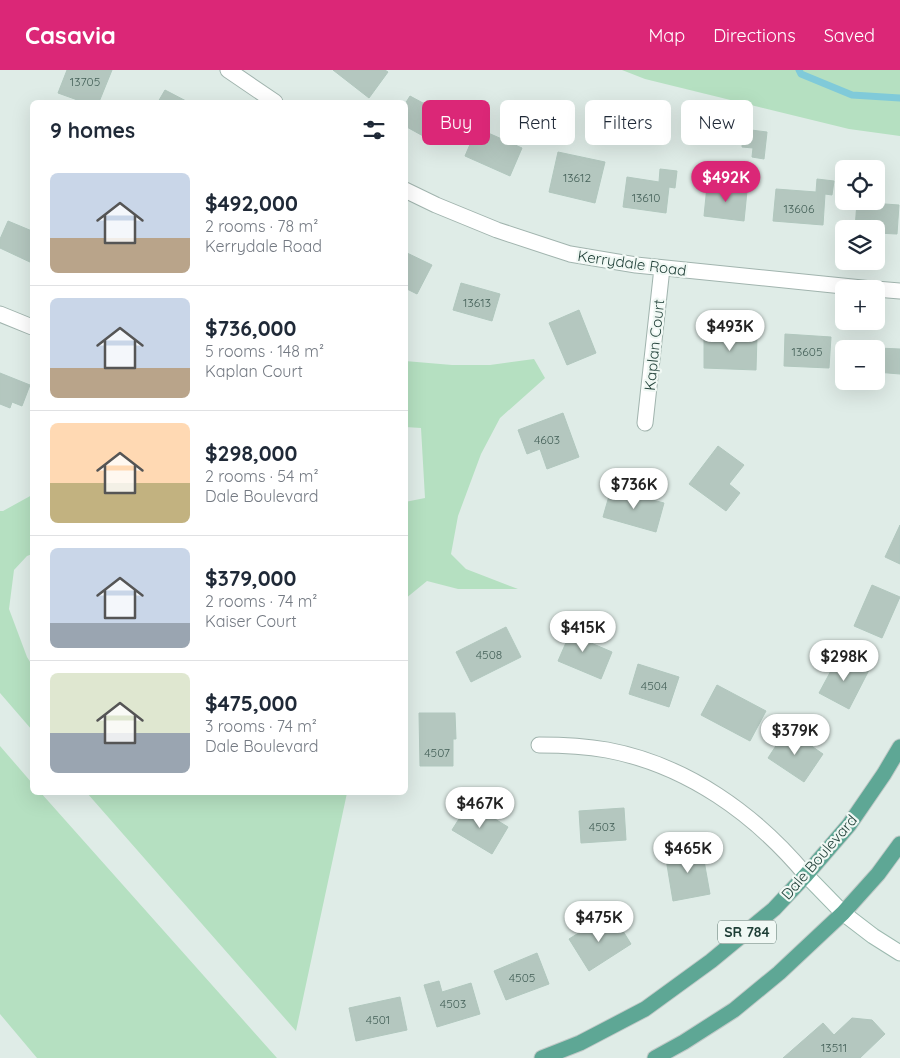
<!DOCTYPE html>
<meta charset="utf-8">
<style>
body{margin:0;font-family:Quicksand,sans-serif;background:#f2f2f3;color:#1f2937;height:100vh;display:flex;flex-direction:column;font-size:19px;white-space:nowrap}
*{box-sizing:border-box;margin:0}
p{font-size:16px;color:#747a83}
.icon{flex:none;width:28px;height:28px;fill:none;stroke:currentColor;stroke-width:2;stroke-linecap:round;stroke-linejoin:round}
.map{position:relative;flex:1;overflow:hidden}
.side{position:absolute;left:30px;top:30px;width:378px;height:695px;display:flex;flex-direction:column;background:#fff;border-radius:8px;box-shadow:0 5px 20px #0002}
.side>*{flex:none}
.hud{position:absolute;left:422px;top:30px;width:402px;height:45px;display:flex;gap:10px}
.controls{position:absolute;left:835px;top:90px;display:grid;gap:10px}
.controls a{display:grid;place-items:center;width:50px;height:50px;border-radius:8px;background:#fff;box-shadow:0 5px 20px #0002;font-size:25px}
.price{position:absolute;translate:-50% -42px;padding:0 11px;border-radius:18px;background:#fff;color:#222;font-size:16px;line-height:32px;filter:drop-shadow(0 1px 2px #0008)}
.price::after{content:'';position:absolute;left:50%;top:30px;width:15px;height:11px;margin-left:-8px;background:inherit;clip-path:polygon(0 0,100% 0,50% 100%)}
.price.current{background:#db2777;color:#fff}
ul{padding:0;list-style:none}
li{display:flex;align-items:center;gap:15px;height:125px;padding:0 20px}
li+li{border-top:1px solid #e0e1e3}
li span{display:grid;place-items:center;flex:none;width:140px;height:100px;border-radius:8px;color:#555}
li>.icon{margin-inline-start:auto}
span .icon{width:60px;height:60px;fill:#fffc;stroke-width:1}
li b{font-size:21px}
h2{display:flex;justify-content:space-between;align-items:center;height:60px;padding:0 20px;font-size:21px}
.tag{padding:0 18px;border-radius:8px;background:#fff;box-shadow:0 5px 20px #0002;font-size:18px;line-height:45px}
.tag.current{background:#db2777;color:#fff}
header{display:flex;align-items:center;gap:30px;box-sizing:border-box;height:70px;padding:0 25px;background:#db2777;color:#fff}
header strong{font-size:24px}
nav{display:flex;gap:28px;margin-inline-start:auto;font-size:18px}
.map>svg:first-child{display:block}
.green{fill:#b5e0c1}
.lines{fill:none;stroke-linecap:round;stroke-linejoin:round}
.stream{stroke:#80cad9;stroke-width:7}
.building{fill:#b4c7bf;stroke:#b1c7be}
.street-casing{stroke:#a1b4ae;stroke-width:17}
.secondary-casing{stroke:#9cb9af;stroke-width:17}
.primary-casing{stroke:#c0c9c7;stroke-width:17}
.street{stroke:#fff;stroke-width:15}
.secondary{stroke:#fff;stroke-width:15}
.primary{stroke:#5ea795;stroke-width:15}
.labels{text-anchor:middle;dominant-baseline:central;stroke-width:4.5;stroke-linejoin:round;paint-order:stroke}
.number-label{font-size:12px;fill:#446058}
.shield{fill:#f0f8f4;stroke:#5d766f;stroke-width:1}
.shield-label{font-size:14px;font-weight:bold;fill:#1e3e36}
.street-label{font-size:15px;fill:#1e3e36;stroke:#f0f8f4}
</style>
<header>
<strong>Casavia</strong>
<nav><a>Map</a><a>Directions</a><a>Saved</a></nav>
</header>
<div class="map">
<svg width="900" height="988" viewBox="0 0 900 988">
<rect width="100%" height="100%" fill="#dfece7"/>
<path class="green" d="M 622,0 L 900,0 L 900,66 L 849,59 L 645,9 Z
M 534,289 L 545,308 L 500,348 L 481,384 L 458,446 L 451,484 L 466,499 L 518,519 L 458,519 L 427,511 L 405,529 L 405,432 L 425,428 L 421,358 L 405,357 L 405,291 L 452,295 L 490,295 Z
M 32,425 L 32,484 L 27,486 L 14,500 L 9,539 L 27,587 L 32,595 L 32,660 L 0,623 L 0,441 L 3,441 Z
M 0,676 L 32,713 L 32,722 L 41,723 L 277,988 L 37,988 L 0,944 Z
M 87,723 L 347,723 L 296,961 Z"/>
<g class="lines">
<path class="stream" d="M 799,0 L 801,4 L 852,25 L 900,28"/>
</g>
<path class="building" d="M 67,0 L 112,0 L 99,32 L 83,32 L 58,23 Z
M 333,0 L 385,0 L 388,2 L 369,28 Z
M 165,20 L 188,32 L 158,32 Z
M 410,26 L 447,46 L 434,72 L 405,56 L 405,34 Z
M 477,58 L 522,78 L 510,106 L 465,86 Z
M 743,59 L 767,62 L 764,89 L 752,87 L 753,78 L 742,77 Z
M 558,82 L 605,92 L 595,133 L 549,122 Z
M 660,99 L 677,101 L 675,118 L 669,117 L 666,143 L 623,137 L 627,107 L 659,112 Z
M 817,109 L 834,111 L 832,125 L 825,124 L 823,155 L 773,151 L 776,119 L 816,122 Z
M 707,116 L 747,121 L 744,151 L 704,146 Z
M 857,132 L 899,135 L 897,164 L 876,163 L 876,159 L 855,159 Z
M 8,151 L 32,161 L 32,193 L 0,178 L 0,169 Z
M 405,182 L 432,195 L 417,224 L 405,218 Z
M 461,213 L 500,224 L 492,251 L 453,240 Z
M 579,240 L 596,283 L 567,295 L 549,253 Z
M 704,264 L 757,266 L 756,300 L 704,298 Z
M 785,264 L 831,267 L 829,298 L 784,296 Z
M 857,277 L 900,279 L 900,304 L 876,302 L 876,279 L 857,279 Z
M 0,303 L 30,315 L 22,336 L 12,332 L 10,338 L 0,334 Z
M 563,343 L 579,387 L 547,399 L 540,379 L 527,384 L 518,360 Z
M 718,376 L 744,395 L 729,414 L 740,423 L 726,441 L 689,414 Z
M 611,419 L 664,433 L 656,462 L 603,447 Z
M 900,455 L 900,494 L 885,487 Z
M 872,515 L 900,527 L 882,568 L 854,556 Z
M 565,551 L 581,557 L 577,567 L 612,582 L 601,609 L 558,591 L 568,568 L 559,564 Z
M 506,557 L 521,587 L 471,612 L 456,582 Z
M 840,584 L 869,600 L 849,639 L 819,623 Z
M 638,594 L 679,607 L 669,637 L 629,624 Z
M 717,615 L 766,641 L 750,671 L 701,645 Z
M 419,643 L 455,643 L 456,669 L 453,669 L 453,696 L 420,696 Z
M 787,659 L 823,684 L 804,712 L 768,688 Z
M 469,733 L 508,757 L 492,784 L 452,760 Z
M 624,738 L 626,770 L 581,773 L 579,741 Z
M 701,774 L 710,824 L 673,831 L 666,789 L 678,787 L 676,779 Z
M 601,849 L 608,859 L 618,853 L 631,874 L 589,901 L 569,869 Z
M 537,883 L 549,914 L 506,930 L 494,901 Z
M 439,911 L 442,922 L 471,913 L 480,944 L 437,957 L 424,915 Z
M 400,927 L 407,960 L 356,971 L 349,938 Z
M 852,948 L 872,950 L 885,964 L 860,988 L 783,988 L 823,953 L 834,965 Z"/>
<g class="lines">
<g class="street-casing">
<path id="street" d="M 228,0 L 275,32
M 405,120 L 436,135 L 497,160 L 570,184 L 636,195 L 872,219
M 876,219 L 900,221
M 0,244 L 32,257
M 645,353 L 662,198
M 539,675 C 562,675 585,676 607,680 C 687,695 755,744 806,805"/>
</g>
<g class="secondary-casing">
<path id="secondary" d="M 806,805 L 843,843 L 873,866 L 900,883"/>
</g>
<g class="primary-casing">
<path id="primary" d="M 542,988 L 580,973 L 645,939 L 711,891 L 774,839 L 806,805 L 849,755 L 884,704 L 900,677
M 655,988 L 684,972 L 734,940 L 779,903 L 843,843 L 878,804 L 900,774"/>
</g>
<use href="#street" class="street"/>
<use href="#secondary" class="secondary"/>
<use href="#primary" class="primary"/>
</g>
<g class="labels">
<g class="number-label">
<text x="85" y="11">13705</text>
<text x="577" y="107">13612</text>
<text x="646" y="127">13610</text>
<text x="799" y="138">13606</text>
<text x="477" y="232">13613</text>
<text x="807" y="281">13605</text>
<text x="547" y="369">4603</text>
<text x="489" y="584">4508</text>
<text x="654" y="615">4504</text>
<text x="437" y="682">4507</text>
<text x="602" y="756">4503</text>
<text x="522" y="907">4505</text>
<text x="453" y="933">4503</text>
<text x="378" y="949">4501</text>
<text x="834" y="977">13511</text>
</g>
<rect class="shield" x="718" y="850.5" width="58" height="23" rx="4"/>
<g class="shield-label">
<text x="747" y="862">SR 784</text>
</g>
<g class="street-label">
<text transform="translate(632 193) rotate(8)">Kerrydale Road</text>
<text transform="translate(654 275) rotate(-84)">Kaplan Court</text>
<text transform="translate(819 787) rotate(-49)">Dale Boulevard</text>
</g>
</g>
</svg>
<div class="controls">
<a><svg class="icon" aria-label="locate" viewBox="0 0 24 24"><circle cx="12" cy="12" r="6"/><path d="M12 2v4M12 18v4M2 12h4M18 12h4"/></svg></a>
<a><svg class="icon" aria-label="layers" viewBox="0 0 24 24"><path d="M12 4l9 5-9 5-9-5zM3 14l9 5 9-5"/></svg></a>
<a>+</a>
<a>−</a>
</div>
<b class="price current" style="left:726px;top:133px">$492K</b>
<b class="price" style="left:730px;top:282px">$493K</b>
<b class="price" style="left:634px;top:440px">$736K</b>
<b class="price" style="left:583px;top:583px">$415K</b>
<b class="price" style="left:844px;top:612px">$298K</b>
<b class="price" style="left:795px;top:686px">$379K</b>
<b class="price" style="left:480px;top:759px">$467K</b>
<b class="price" style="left:688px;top:804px">$465K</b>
<b class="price" style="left:599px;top:873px">$475K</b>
<div class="hud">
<a class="tag current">Buy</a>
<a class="tag">Rent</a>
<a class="tag">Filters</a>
<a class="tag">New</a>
</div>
<section class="side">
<h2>9 homes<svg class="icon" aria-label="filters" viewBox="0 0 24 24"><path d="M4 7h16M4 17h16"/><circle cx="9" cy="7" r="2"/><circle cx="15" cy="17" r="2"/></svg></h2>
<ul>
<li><span style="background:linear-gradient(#c9d6e8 65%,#b9a48a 0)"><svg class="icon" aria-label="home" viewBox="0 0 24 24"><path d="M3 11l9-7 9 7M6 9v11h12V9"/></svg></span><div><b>$492,000</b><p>2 rooms · 78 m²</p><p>Kerrydale Road</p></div></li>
<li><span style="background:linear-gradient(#c9d6e8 70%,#b9a48a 0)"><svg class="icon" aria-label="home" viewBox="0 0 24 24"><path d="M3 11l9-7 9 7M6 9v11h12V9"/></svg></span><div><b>$736,000</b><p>5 rooms · 148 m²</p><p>Kaplan Court</p></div></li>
<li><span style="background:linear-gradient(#ffd9b3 60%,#c2b280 0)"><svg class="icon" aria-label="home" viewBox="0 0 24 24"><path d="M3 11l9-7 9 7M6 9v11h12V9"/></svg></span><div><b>$298,000</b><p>2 rooms · 54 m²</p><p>Dale Boulevard</p></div></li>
<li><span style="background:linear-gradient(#c9d6e8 75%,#9aa5b1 0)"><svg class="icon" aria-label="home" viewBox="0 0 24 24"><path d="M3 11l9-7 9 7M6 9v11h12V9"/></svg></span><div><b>$379,000</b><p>2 rooms · 74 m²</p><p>Kaiser Court</p></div></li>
<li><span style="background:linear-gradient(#dfe7d0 60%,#9aa5b1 0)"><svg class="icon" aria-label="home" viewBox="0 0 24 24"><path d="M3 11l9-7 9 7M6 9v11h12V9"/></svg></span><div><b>$475,000</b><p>3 rooms · 74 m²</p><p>Dale Boulevard</p></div></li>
</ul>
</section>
</div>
